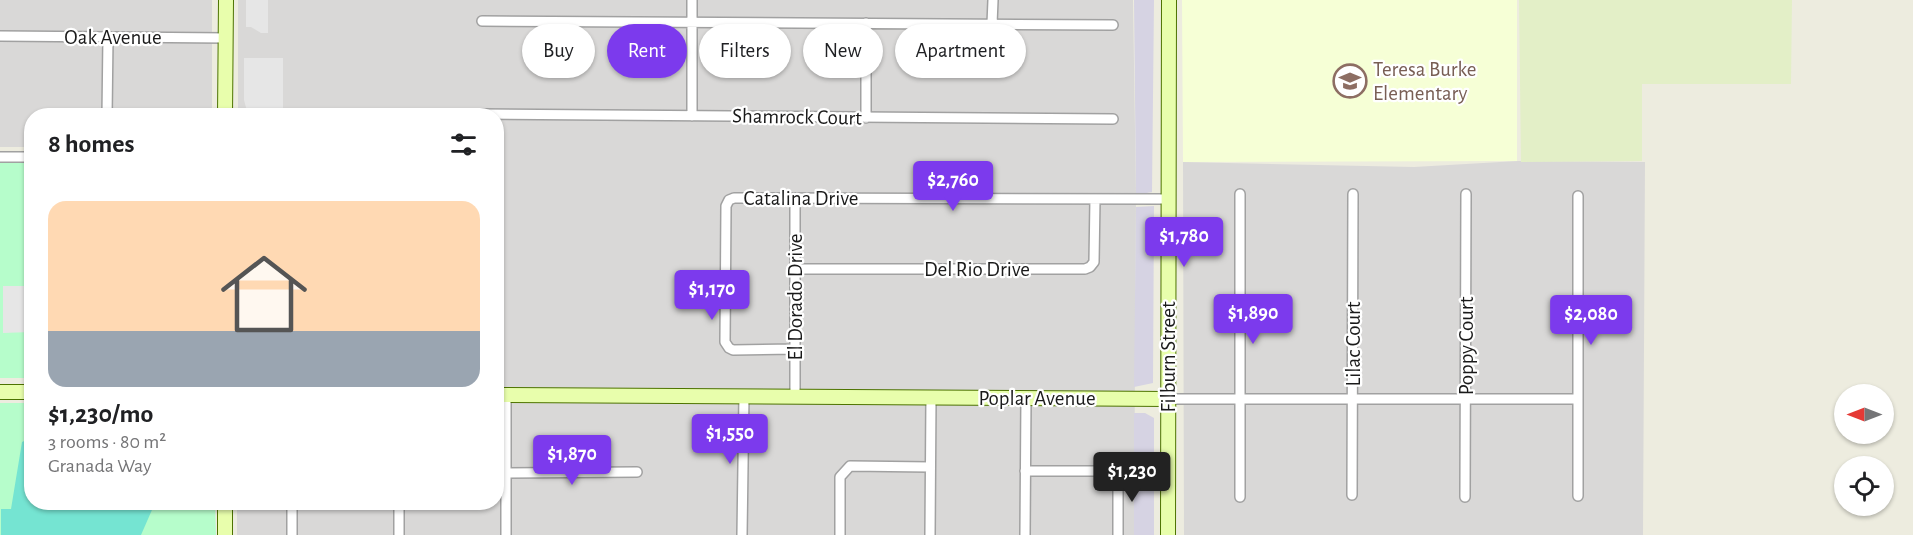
<!DOCTYPE html>
<meta charset="utf-8">
<style>
body{margin:0;font-family:"Alegreya Sans",sans-serif;background:#f2f2f2;color:#202124;height:100vh;display:flex;flex-direction:column;font-size:22px;white-space:nowrap}
*{box-sizing:border-box;margin:0}
p{font-size:20px;color:#757577}
.icon{flex:none;width:33px;height:33px;fill:none;stroke:currentColor;stroke-width:2;stroke-linecap:round;stroke-linejoin:round}
.map{position:relative;flex:1;overflow:hidden}
.details{position:absolute;left:24px;top:108px;width:480px;height:402px;display:flex;flex-direction:column;background:#fff;border-radius:24px;box-shadow:0 2px 4px #0004}
.details>*{flex:none}
.banner{position:absolute;left:522px;top:24px;width:570px;height:54px;display:flex;gap:12px}
.needle{width:39px;rotate:270deg}
.fabs{position:absolute;left:1834px;top:384px;display:grid;gap:12px}
.fabs a{display:grid;place-items:center;width:60px;height:60px;border-radius:50%;background:#fff;box-shadow:0 2px 4px #0004;font-size:30px}
.price{position:absolute;translate:-50% -51px;padding:0 14px;border-radius:6px;background:#7c3aed;color:#fff;font-size:20px;line-height:39px;filter:drop-shadow(0 2px 3px #0008)}
.price::after{content:'';position:absolute;left:50%;top:36px;width:18px;height:14px;margin-left:-9px;background:inherit;clip-path:polygon(0 0,100% 0,50% 100%)}
.price.active{background:#222;color:#fff}
ul{padding:0;list-style:none}
li{display:grid;align-content:center;gap:12px;height:318px;padding:0 24px}
li+li{border-top:2px solid #e0e0e0}
li span{display:grid;place-items:center;height:186px;border-radius:18px;color:#555}
li>.icon{margin-inline-start:auto}
span .icon{width:108px;height:108px;fill:#fffc;stroke-width:1}
li b{font-size:26px}
h2{display:flex;justify-content:space-between;align-items:center;height:72px;padding:0 24px;font-size:26px}
.chip{padding:0 21px;border-radius:27px;background:#fff;box-shadow:0 2px 4px #0004;font-size:21px;line-height:54px}
.chip.active{background:#7c3aed;color:#fff}
.map>svg:first-child{display:block}
.residential{fill:#d9d8d7}
.education{fill:#f6ffd6}
.farmland{fill:#e3efc7}
.park{fill:#b6fdcb}
.pitch{fill:#75e4d2}
.parking{fill:#e6e6e6}
.plaza{fill:#d6d3e3}
.lines{fill:none;stroke-linecap:round;stroke-linejoin:round}
.street-casing{stroke:#a1a1a1;stroke-width:12}
.secondary-casing{stroke:#4d7300;stroke-width:16}
.street{stroke:#fff;stroke-width:9}
.secondary{stroke:#e8feac;stroke-width:14}
.labels{text-anchor:middle;dominant-baseline:central;stroke-width:4.5;stroke-linejoin:round;paint-order:stroke}
.street-label{font-size:21px;fill:#1a1a1a;stroke:#fff}
.education-label{font-size:21px;fill:#785e54;stroke:#fff;text-anchor:start}
</style>
<div class="map">
<svg width="1913" height="535" viewBox="0 0 1913 535">
<rect width="100%" height="100%" fill="#edecdf"/>
<path class="residential" d="M 0,0 L 212,0 L 212,115 L 32,116 L 31,147 L 0,147 Z
M 238,0 L 1133,0 L 1136,195 L 1134,535 L 237,535 L 237,503 L 496,502 L 496,116 L 238,115 Z
M 1518,161 L 1645,162 L 1643,535 L 1184,535 L 1183,162 L 1414,167 Z"/>
<path class="education" d="M 1182,0 L 1517,0 L 1517,161 L 1183,162 Z"/>
<path class="farmland" d="M 1519,0 L 1792,0 L 1791,84 L 1642,84 L 1642,161 L 1521,162 Z"/>
<path class="park" d="M 0,163 L 31,163 L 31,378 L 0,378 Z
M 0,403 L 31,403 L 32,502 L 215,503 L 216,535 L 0,535 Z"/>
<path class="pitch" d="M 31,438 L 32,502 L 155,503 L 141,535 L 1,535 L 1,509 L 11,509 L 22,442 Z"/>
<path class="parking" d="M 246,0 L 268,0 L 268,33 L 261,33 L 251,27 L 246,27 Z
M 244,58 L 283,58 L 283,115 L 248,115 L 244,100 Z
M 3,286 L 31,286 L 31,332 L 3,333 Z"/>
<path class="plaza" d="M 1134,0 L 1154,0 L 1152,192 L 1136,195 Z
M 1154,206 L 1153,383 L 1134,387 L 1136,207 Z
M 1134,413 L 1145,413 L 1154,418 L 1154,535 L 1134,535 Z"/>
<g class="lines">
<g class="street-casing">
<path id="street" d="M 482,21 L 1113,25
M 992,24 L 993,0
M 0,36 L 226,38
M 481,114 L 1113,119
M 107,116 L 108,37
M 692,116 L 692,0
M 866,118 L 866,23
M 0,157 L 32,157
M 1240,194 L 1240,497
M 1578,196 L 1578,496
M 795,269 L 1085,269 L 1090,267 L 1094,262 L 1095,199
M 794,349 L 733,350 L 729,348 L 725,342 L 726,206 L 729,200 L 734,198 L 1168,199
M 795,396 L 795,198
M 1169,399 L 1578,399
M 1025,471 L 1118,471 L 1118,535
M 506,473 L 637,472
M 1352,495 L 1353,194
M 1465,497 L 1466,194
M 399,502 L 399,535
M 292,535 L 292,502
M 506,535 L 506,395
M 742,535 L 744,395
M 840,535 L 840,477 L 850,466 L 930,467
M 930,535 L 931,397
M 1025,535 L 1026,398"/>
</g>
<g class="secondary-casing">
<path id="secondary" d="M 225,116 L 226,0
M 0,392 L 32,392
M 496,395 L 1169,399
M 225,502 L 225,535
M 1168,535 L 1169,0"/>
</g>
<use href="#street" class="street"/>
<use href="#secondary" class="secondary"/>
</g>
<defs>
<g id="school-ring" transform="scale(1.725)"><circle r="9.5" fill="#fff" stroke="#8d6e63" stroke-width="1.5"/><path d="M0-5L7-2L0 1L-7-2ZM-4 1L0 2.5L4 1V4Q0 6-4 4Z" fill="#8d6e63"/></g>
</defs>
<g fill-rule="evenodd">
<use href="#school-ring" x="1350" y="81"/>
</g>
<g class="labels">
<g class="street-label">
<text x="113" y="37">Oak Avenue</text>
<text transform="translate(797 117) rotate(1)">Shamrock Court</text>
<text x="801" y="198">Catalina Drive</text>
<text x="977" y="269">Del Rio Drive</text>
<text transform="translate(795 297) rotate(-90)">El Dorado Drive</text>
<text transform="translate(1353 344) rotate(-90)">Lilac Court</text>
<text transform="translate(1466 346) rotate(-90)">Poppy Court</text>
<text transform="translate(1168 357) rotate(-90)">Filburn Street</text>
<text x="1037" y="398">Poplar Avenue</text>
</g>
<g class="education-label">
<text x="1373" y="69">Teresa Burke<tspan x="1373" dy="24">Elementary</tspan></text>
</g>
</g>
</svg>
<div class="fabs">
<a><svg class="needle" viewBox="-14 -14 28 28"><path d="M0-13l5 13h-10z" fill="#e53935"/><path d="M0 13l5-13h-10z" fill="#757577"/></svg></a>
<a><svg class="icon" aria-label="locate" viewBox="0 0 24 24"><circle cx="12" cy="12" r="6"/><path d="M12 2v4M12 18v4M2 12h4M18 12h4"/></svg></a>
</div>
<b class="price" style="left:953px;top:212px">$2,760</b>
<b class="price" style="left:1184px;top:268px">$1,780</b>
<b class="price" style="left:712px;top:321px">$1,170</b>
<b class="price" style="left:1253px;top:345px">$1,890</b>
<b class="price" style="left:1591px;top:346px">$2,080</b>
<b class="price" style="left:730px;top:465px">$1,550</b>
<b class="price" style="left:572px;top:486px">$1,870</b>
<b class="price active" style="left:1132px;top:503px">$1,230</b>
<div class="banner">
<a class="chip">Buy</a>
<a class="chip active">Rent</a>
<a class="chip">Filters</a>
<a class="chip">New</a>
<a class="chip">Apartment</a>
</div>
<section class="details">
<h2>8 homes<svg class="icon" aria-label="filters" viewBox="0 0 24 24"><path d="M4 7h16M4 17h16"/><circle cx="9" cy="7" r="2"/><circle cx="15" cy="17" r="2"/></svg></h2>
<ul>
<li><span style="background:linear-gradient(#ffd9b3 70%,#9aa5b1 0)"><svg class="icon" aria-label="home" viewBox="0 0 24 24"><path d="M3 11l9-7 9 7M6 9v11h12V9"/></svg></span><div><b>$1,230/mo</b><p>3 rooms · 80 m²</p><p>Granada Way</p></div></li>
</ul>
</section>
</div>
